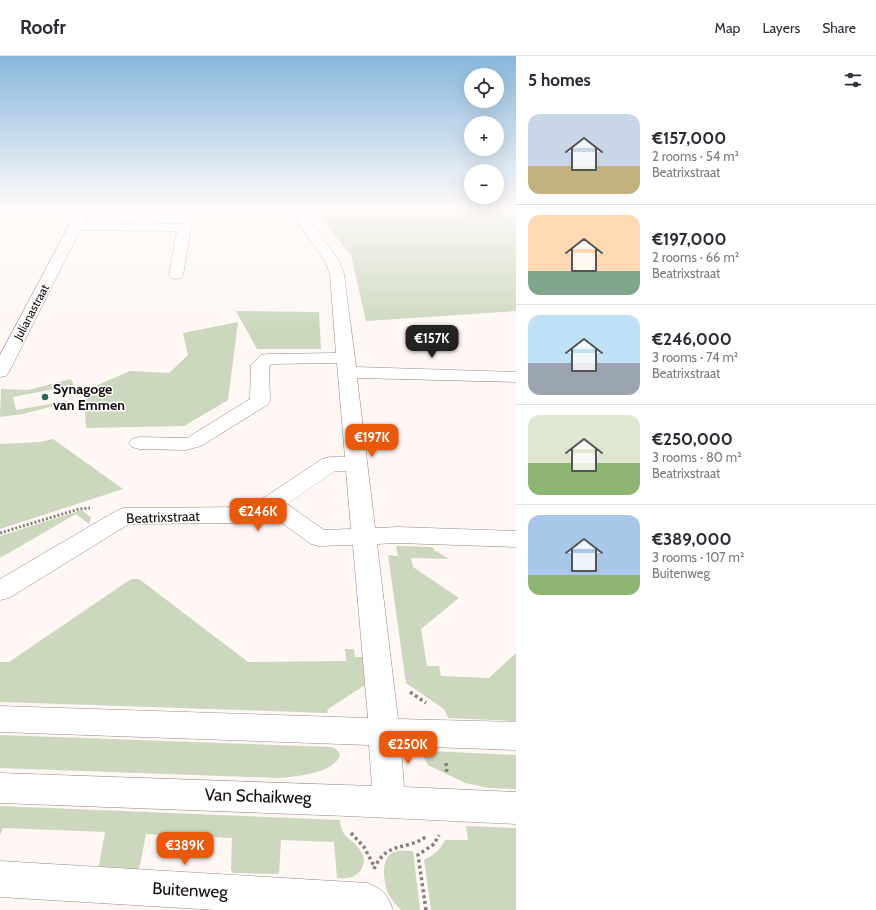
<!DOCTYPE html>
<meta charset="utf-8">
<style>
body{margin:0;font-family:Cabin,sans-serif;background:#f2f2f3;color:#2b2b33;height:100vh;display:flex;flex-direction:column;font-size:15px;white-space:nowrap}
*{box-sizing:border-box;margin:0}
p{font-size:13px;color:#7c7c81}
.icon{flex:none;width:22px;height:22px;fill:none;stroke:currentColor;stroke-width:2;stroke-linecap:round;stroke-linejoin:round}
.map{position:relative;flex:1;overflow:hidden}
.details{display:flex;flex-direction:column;background:#fff;width:360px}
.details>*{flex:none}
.fabs{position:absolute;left:464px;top:12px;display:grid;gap:8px}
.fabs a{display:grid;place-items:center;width:40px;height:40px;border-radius:50%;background:#fff;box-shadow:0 4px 16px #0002;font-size:20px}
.price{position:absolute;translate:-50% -34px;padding:0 9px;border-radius:8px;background:#ea580c;color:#fff;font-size:13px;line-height:26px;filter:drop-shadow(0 1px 2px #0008)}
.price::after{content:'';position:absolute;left:50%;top:24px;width:12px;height:9px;margin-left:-6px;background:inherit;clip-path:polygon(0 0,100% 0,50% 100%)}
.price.current{background:#222;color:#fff}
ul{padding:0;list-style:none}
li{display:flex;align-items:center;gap:12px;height:100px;padding:0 12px}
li+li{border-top:1px solid #e1e1e2}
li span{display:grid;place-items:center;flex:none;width:112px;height:80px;border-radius:12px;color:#555}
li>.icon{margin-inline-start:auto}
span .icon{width:48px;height:48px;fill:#fffc;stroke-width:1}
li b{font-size:17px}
h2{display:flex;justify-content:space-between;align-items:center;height:48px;padding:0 12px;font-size:17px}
header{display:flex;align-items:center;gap:24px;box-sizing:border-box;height:56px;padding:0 20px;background:#fff;border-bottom:1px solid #e1e1e2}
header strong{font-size:19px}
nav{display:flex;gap:22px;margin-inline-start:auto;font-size:14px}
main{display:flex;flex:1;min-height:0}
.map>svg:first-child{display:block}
.green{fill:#cbd8bd}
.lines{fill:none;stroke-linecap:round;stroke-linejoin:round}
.minor-casing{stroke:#968781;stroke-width:1}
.path-far1{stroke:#87817e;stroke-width:3;stroke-dasharray:2 2;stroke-linecap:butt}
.path{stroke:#87817e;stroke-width:3.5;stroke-dasharray:3 3;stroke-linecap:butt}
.minor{fill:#fff;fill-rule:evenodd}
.poi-dot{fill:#276856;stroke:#fff;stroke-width:1.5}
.labels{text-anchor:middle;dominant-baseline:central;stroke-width:3;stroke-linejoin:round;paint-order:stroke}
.far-street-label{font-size:12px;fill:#130e0c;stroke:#fff}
.poi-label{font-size:14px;font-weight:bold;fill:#130e0c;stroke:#fff;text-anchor:start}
.street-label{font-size:14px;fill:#130e0c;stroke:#fff}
.near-street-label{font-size:17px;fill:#130e0c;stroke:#fff}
</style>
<header>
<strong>Roofr</strong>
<nav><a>Map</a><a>Layers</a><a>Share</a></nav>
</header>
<main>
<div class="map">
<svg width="516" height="854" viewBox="0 0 516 854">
<rect width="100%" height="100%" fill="#fef7f4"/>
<path class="green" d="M 313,153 L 516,153 L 516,255 L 366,265 L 351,199 Z
M 236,255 L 319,256 L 321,293 L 257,293 Z
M 238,266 L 228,344 L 184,370 L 86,372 L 84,335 L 130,315 L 169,317 L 188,299 L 183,277 Z
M 71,323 L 74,329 L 13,341 L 16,354 L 67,345 L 68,346 L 23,358 L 0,361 L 1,333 L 28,334 Z
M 53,383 L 123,433 L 0,473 L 0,388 L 39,386 Z
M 82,454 L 91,462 L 89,468 L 76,458 L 0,502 L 0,480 Z
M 396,490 L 432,491 L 435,493 L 433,495 L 436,495 L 449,503 L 411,502 L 413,511 L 459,542 L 421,573 L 427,610 L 439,610 L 441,620 L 489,622 L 516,597 L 516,665 L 448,662 L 444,653 L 406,627 L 388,499 L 398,500 Z
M 131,523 L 139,523 L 248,606 L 346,605 L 345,593 L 354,593 L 355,601 L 363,601 L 365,629 L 328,653 L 327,657 L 0,646 L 0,606 L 9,606 Z
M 0,679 L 331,691 L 336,693 L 340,698 C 337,717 294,721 279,722 L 0,712 Z
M 429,695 L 516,699 L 516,733 L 489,732 L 465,727 L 428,709 L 424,701 L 426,696 Z
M 0,750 L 340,764 C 341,784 354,782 362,797 C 368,808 359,821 347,822 C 344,823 340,822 337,822 L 334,786 L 281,784 L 279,818 L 233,817 L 231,814 L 232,782 L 146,778 L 140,809 L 138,813 L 100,811 L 99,809 L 105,776 L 3,772 L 0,779 Z
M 466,770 L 516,772 L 516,854 L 431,854 L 424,804 C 434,799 440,794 445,784 L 468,784 Z
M 413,795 L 420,854 L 401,854 C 397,849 392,845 389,839 C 384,829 379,802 394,796 C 399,794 407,795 413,795 Z"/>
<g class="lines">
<g class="minor-casing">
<path id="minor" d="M 78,153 L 90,153 L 84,166 L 189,168 L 191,171 L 183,219 L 181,222 L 176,223 L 171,222 L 169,219 L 177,175 L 80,174 L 9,316 L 6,320 L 0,321 L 0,299 Z
M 289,153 L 301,153 L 339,205 L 344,218 L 356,311 L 516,316 L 516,326 L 357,322 L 375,472 L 398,471 L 516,475 L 516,491 L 398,487 L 377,488 L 398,663 L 516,666 L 516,694 L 401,690 L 404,731 L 516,736 L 516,768 L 347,760 L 0,747 L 0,717 L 372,730 L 369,689 L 0,676 L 0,650 L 368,662 L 353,489 L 319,490 L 311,488 L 271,459 L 262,464 L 254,467 L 129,468 L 9,542 L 0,544 L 0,523 L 116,455 L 124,452 L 250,451 L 322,403 L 330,401 L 345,401 L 337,307 L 272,308 L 269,310 L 270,345 L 267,349 L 201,390 L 186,394 L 139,393 L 132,391 L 129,387 L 132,383 L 139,381 L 187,382 L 250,343 L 251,309 L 261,299 L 267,298 L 336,297 L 330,218 L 325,205 ZM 335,415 L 346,415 L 351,473 L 324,474 L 287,448 Z
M 0,805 L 367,827 C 383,833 387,838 393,854 L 216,854 L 0,841 Z"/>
</g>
<path class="path-far1" d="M 0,477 L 79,453 L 90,452"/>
<path class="path" d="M 410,636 L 426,647
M 446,707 L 447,718
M 351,777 L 364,791 L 374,810
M 374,813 C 387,784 405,796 427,780
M 426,854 L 418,799 L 434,788 L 439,779"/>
<use href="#minor" class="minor"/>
</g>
<linearGradient id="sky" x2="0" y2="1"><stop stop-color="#89b8dc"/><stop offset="0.56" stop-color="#fffbfa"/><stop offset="1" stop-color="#fffbfa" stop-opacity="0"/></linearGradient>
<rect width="516" height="272" fill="url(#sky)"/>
<circle class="poi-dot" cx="45" cy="341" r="4"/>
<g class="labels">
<g class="far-street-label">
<text transform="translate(31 256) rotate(-62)">Julianastraat</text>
</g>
<g class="poi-label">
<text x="53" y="333">Synagoge<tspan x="53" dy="16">van Emmen</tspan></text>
</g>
<g class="street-label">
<text transform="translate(163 461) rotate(-2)">Beatrixstraat</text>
</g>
<g class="near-street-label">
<text transform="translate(258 740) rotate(2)">Van Schaikweg</text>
<text transform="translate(190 834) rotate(3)">Buitenweg</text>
</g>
</g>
</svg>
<div class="fabs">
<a><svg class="icon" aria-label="locate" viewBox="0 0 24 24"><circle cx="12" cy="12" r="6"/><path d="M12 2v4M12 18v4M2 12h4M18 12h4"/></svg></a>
<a>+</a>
<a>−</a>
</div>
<b class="price current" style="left:432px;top:303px">€157K</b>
<b class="price" style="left:372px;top:402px">€197K</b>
<b class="price" style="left:258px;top:476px">€246K</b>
<b class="price" style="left:408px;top:709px">€250K</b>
<b class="price" style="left:185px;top:810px">€389K</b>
</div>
<section class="details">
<h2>5 homes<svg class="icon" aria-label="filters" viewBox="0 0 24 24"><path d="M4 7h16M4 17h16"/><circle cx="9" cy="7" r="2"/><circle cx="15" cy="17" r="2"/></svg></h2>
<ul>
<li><span style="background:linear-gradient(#c9d6e8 65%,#c2b280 0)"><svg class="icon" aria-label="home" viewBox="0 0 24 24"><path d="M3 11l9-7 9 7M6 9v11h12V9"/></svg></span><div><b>€157,000</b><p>2 rooms · 54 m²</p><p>Beatrixstraat</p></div></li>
<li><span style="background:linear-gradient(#ffd9b3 70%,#7fa58c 0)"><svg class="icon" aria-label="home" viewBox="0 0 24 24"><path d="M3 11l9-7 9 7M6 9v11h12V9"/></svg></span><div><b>€197,000</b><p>2 rooms · 66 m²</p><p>Beatrixstraat</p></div></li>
<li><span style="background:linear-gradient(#bfe0f5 60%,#9aa5b1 0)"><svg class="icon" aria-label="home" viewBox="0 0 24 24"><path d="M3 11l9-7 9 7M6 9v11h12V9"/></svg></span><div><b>€246,000</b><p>3 rooms · 74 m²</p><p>Beatrixstraat</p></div></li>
<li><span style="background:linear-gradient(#dfe7d0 60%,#8fb573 0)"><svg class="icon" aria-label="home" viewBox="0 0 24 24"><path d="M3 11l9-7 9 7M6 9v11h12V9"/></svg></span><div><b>€250,000</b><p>3 rooms · 80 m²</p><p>Beatrixstraat</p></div></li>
<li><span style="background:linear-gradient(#a9c7e8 75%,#8fb573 0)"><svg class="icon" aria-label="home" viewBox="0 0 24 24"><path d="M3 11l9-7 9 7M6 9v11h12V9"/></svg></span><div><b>€389,000</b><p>3 rooms · 107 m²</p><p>Buitenweg</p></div></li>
</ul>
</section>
</main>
